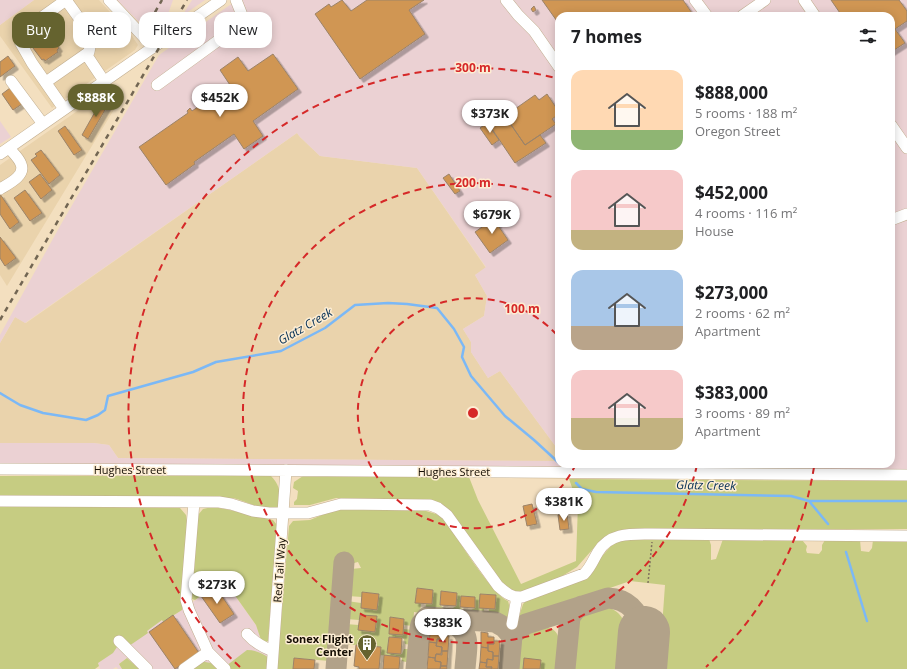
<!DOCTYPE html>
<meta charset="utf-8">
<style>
body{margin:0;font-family:"Open Sans",sans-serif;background:#f2f2f2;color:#202124;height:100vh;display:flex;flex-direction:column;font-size:15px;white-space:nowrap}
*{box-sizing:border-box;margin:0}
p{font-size:13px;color:#757577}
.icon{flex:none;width:22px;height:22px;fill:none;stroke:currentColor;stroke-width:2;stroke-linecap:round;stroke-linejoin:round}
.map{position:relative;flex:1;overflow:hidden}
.drawer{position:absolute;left:555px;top:12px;width:340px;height:456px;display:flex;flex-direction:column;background:#fff;border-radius:12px;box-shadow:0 2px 10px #0003}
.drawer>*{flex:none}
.guide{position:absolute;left:12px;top:12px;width:380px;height:36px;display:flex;gap:8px}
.price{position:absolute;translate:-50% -34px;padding:0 9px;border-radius:14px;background:#fff;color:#222;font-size:13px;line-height:26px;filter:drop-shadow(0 1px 2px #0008)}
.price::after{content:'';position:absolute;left:50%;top:24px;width:12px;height:9px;margin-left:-6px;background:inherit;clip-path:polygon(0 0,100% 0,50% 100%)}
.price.active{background:#65632f;color:#fff}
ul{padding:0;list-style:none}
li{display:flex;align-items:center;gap:12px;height:100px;padding:0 16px}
li span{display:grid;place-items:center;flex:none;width:112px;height:80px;border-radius:12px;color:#555}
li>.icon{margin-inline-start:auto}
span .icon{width:48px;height:48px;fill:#fffc;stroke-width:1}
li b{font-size:17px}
h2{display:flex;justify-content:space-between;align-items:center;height:48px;padding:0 16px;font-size:17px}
.pill{padding:0 14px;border-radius:12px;background:#fff;box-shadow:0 2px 10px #0003;font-size:14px;line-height:36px}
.pill.active{background:#65632f;color:#fff}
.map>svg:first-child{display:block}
.built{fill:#ead3ac}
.industrial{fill:#ebd1d3}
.green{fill:#c6cc82}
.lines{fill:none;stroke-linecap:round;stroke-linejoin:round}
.stream{stroke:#7bb8f6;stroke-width:2.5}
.taxiway{stroke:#b2a289;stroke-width:21}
.runway{stroke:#b2a289;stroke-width:52}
.building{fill:#d09653;stroke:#9b8369;filter:url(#shadow)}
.minor-casing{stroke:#c0ad8f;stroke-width:12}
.path{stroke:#81735f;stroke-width:1.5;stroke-dasharray:2 2;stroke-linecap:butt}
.minor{stroke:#fff;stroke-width:11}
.rail{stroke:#726653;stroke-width:2.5;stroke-dasharray:5 5;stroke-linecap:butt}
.ring{fill:none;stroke:#d62828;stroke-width:2;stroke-dasharray:7 5}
.labels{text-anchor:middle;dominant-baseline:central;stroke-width:3;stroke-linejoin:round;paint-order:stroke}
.street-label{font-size:11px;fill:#150e04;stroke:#fdedd3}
.poi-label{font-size:11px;font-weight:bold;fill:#150e04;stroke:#fdedd3;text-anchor:end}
.water-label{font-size:12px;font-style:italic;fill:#002d54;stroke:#fdedd3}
.centre{fill:#d62828;stroke:#fdedd3;stroke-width:2}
.ring-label{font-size:12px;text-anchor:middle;font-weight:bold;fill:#d62828;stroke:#fdedd3;stroke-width:3;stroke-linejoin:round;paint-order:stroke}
</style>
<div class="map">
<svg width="907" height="669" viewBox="0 0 907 669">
<defs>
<filter id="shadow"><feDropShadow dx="3.5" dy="3.5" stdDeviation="0" flood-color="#0004"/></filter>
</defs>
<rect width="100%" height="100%" fill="#f3dfbf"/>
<path class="built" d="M 34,0 L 99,0 L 132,36 L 138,45 L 135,50 L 52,108 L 0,36 L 0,25 Z
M 113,86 L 121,98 L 7,286 L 0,275 L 0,165 Z
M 297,133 L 300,137 L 320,156 L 417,168 L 486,268 L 475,275 L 487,296 L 484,316 L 463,329 L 471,342 L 471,352 L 488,378 L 500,371 L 559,451 L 559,461 L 118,458 L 109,445 L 94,443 L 0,443 L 0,343 L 15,317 L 26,323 Z"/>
<path class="industrial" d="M 0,0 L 34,0 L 0,25 Z
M 117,0 L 173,0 L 162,31 L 154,34 L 150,33 Z
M 192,0 L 205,0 L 182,16 Z
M 237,0 L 907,0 L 907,470 L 0,464 L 0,443 L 94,443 L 109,445 L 118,458 L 559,461 L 559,464 L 891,464 L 891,16 L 559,16 L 559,451 L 500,371 L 488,378 L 471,352 L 471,342 L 463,329 L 484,316 L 487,296 L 475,275 L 486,267 L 417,168 L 320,156 L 300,137 L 297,133 L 25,323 L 15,317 L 0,343 L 0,335 L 60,226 L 159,55 Z
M 0,121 L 11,137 L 0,144 Z
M 224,580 L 256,625 L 261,640 L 266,642 L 270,640 L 269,658 L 226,666 L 192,669 L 139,669 L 127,658 L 119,664 L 122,669 L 118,669 L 116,667 L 113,669 L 100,669 L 98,663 L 109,655 L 117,646 L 148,633 L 147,631 L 162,620 L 173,616 Z"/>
<path class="green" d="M 0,476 L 271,476 C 280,485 281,494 280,507 C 267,514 247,501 233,498 C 230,498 226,498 223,498 L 0,497 Z
M 303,476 L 469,477 L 478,500 L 521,584 L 576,561 L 578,504 L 569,479 L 907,481 L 907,529 L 631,530 L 599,542 L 577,567 L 559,578 L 523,591 L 515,591 L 508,588 L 501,581 L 451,512 L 442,504 L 429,500 L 336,498 L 310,505 L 294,505 L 294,502 L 297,499 L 298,491 L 293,488 L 294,482 Z
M 0,506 L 180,508 L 186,515 L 187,522 L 182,610 L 163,622 L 162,620 L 147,631 L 148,633 L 129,646 L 117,647 L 113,653 L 98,663 L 99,666 L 95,669 L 0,669 Z
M 212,507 L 225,509 L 273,520 L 277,525 L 268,641 L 266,642 L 261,640 L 256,625 L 224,580 L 195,600 L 192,599 L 198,515 L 203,509 Z
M 349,509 L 426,511 L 436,514 L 445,520 C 457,538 492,594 508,601 C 510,608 511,615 507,620 L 488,618 L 489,609 L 495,609 L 496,595 L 480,594 L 479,608 L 484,608 L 483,618 L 469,618 L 469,611 L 475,608 L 475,597 L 461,596 L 460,607 L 465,611 L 464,617 L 449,616 L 450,610 L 456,606 L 457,593 L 441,591 L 440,605 L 445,609 L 445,615 L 425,614 L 426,604 L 432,604 L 433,590 L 417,588 L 415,603 L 421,603 L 420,613 L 414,612 L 413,626 L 404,625 L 404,619 L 391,617 L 403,629 L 413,630 L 412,645 L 405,644 L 404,639 L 402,638 L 389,637 L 387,653 L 402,654 L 404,649 L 411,649 L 410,663 L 402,661 L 402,658 L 400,657 L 380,655 L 381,647 L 344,644 L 345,624 L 359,625 L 359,630 L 375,632 L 377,617 L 360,615 L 359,620 L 346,619 L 347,601 L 361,603 L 361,608 L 377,609 L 379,594 L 363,592 L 362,597 L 348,596 L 350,572 L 351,569 L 361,568 L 358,562 L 350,564 L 350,560 L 338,560 L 330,661 L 294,658 L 293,669 L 277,669 L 289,526 L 293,521 L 310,520 L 334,510 Z
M 628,539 L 709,539 L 711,545 L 711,560 L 716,559 L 723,539 L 802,540 L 807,546 L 806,550 L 807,553 L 819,554 L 822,550 L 822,545 L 825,540 L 860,540 L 861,551 L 869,552 L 872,548 L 873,540 L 907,540 L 907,669 L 659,669 L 665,585 L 630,581 L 518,620 L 523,604 L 529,598 L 597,562 L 611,546 L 619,541 Z
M 602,606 C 635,611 626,645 624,669 L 571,669 L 575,625 L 582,612 Z
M 538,627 C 566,624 560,651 559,669 L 514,669 L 516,647 C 522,636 526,631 538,627 Z
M 247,650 C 255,650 262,653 269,658 L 268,669 L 229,669 L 226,666 Z
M 127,658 L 139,669 L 122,669 L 119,664 Z
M 202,662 C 211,662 215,664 222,669 L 192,669 Z"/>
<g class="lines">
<path class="stream" d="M 0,393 L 20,405 L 43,413 L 86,420 L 98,415 L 105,410 L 108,396 L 193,372 L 216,362 L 281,351 L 325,328 L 355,305 L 388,303 L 407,304 L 437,308 L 454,329 L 464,347 L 462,357 L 471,376 L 505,416 L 534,440 L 559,463
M 576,483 L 582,489 L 596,492 L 791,496 L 809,501 L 828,524
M 810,501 L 907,501
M 846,552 L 867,621"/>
<path class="taxiway" d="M 443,618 C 473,631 467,641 465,669
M 512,636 L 518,629 L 526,624 L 608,598 C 629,599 639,613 644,632
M 336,669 L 344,562
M 416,669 L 420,628 L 421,624 L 427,617 L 495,622 L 504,627 L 512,636 L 509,669
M 565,669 L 570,617 L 576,609 L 582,606"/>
<path class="runway" d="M 641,669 L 644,632"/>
</g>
<path class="building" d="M 342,0 L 351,11 L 367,0 L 424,0 L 409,10 L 425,34 L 360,79 L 315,14 L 329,4 L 331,7 Z
M 542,0 L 683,0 L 694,16 L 559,16 L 559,24 Z
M 831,0 L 899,0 L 907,11 L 907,21 L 895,29 L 905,43 L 891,52 L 891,16 L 842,16 Z
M 534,6 L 536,10 L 533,12 L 531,9 Z
M 44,31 L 45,34 L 48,32 L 59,48 L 57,50 L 58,52 L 45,61 L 44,59 L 42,60 L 30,44 L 32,42 L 31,40 Z
M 273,54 L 298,89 L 253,121 L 263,136 L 244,149 L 234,134 L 194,162 L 195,164 L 166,185 L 139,147 L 188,113 L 187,111 L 190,108 L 192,111 L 230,85 L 220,70 L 238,57 L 248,71 Z
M 8,56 L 15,66 L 0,77 L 0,62 Z
M 10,88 L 22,104 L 13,110 L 2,94 Z
M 547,94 L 559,112 L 559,114 L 552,119 L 556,124 L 525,145 L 505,116 L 535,95 L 539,100 Z
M 109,95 L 112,98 L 88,139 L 82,135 L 100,103 L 103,106 Z
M 505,116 L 525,145 L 540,135 L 546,143 L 515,163 L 490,126 Z
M 487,123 L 499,140 L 492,145 L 480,128 Z
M 65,126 L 82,150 L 74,155 L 58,131 Z
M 41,150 L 60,175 L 49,184 L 31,160 L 37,156 L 35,154 Z
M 40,174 L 52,190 L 41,199 L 29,182 Z
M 449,174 L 460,191 L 455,194 L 443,178 Z
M 25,190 L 42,213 L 30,221 L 14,198 Z
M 0,194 L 19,222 L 10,229 L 0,214 Z
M 496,217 L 499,223 L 497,224 L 508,240 L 490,253 L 475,232 Z
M 0,237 L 16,258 L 5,266 L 0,258 Z
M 532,504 L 537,524 L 527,526 L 523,506 Z
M 567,513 L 569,529 L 560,530 L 558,515 Z
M 215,586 L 234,614 L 220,623 L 201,596 Z
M 417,588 L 433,590 L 432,604 L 415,603 Z
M 441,591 L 457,593 L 456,606 L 440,605 Z
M 362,592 L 379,594 L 377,610 L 361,608 Z
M 480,594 L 496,595 L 495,609 L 479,608 Z
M 461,596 L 475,597 L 475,608 L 460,607 Z
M 173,615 L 199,653 L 175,669 L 149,632 Z
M 360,615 L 377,616 L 375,632 L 358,630 Z
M 390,617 L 404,619 L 403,635 L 389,634 Z
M 431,627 L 437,628 L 437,631 L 443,632 L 442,639 L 437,639 L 437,643 L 429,642 Z
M 481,632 L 488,633 L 488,637 L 494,637 L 494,644 L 488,644 L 488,648 L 481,647 Z
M 442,636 L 449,636 L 448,651 L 442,651 L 442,647 L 436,646 L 437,639 L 442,639 Z
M 389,637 L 402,638 L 401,654 L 387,653 Z
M 494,641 L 500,641 L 499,656 L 493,656 L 493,652 L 488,651 L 488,644 L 494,644 Z
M 429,642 L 437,643 L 436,646 L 442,647 L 441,654 L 436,654 L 435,658 L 428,657 Z
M 356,645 L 381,647 L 379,669 L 359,669 L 359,667 L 354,666 Z
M 481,647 L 488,648 L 488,651 L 493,652 L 493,660 L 487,659 L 487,663 L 480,662 Z
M 442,651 L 448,651 L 447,666 L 441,666 L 441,662 L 435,661 L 436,654 L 442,655 Z
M 384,655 L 400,657 L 399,669 L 383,669 Z
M 493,656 L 499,656 L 498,669 L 491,669 L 492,667 L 486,667 L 487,659 L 493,660 Z
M 428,657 L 435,658 L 435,661 L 441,662 L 440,669 L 427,669 Z
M 294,658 L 315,660 L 314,669 L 293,669 Z
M 524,658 L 541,660 L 540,669 L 523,669 Z
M 480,662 L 487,663 L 486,667 L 492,667 L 491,669 L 479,669 Z
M 441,666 L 447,666 L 447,669 L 440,669 Z"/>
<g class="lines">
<g class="minor-casing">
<path id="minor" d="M 109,0 L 153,47
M 506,0 L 518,15 L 534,31 L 559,67
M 695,0 L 707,16
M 804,0 L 815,16
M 742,16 L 765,0
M 86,54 L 104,81
M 11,81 L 43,124
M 46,82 L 89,52 L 91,41 L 89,32 L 66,0
M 157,85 L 234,29 L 242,15 L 236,0
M 64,109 L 32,63 L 20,42 L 20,36 L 24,30 L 66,0
M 891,125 L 907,148
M 0,154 L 221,0
M 0,189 C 8,184 26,176 21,164 C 19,158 13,153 9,148
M 891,220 L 907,214
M 0,469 L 222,470 L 907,475
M 0,501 L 219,502 L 231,504 L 253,511 L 269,513 L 308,513 L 341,504 L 430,505 L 438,508 L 447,515 L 498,586 C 506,593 512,598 522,597 L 584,574 C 591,567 593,560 598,552 C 610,532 632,534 652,534 L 907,536
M 194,502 L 186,600 L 189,610 L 208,652
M 512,624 L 517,597
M 247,634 C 255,643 262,647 273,651
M 119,641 L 147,669
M 184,669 L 208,652 L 225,669
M 272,669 L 286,470"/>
</g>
<path class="path" d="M 648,583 L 652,542"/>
<use href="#minor" class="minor"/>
<path class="rail" d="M 150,21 L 162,0
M 0,320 L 187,0"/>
</g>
<g class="ring">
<path d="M576 464A115 115 0 1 1 558 336"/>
<path d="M697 465A230 230 0 1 1 557 199"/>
<path d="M814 467A345 345 0 0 1 706 667M240 667A345 345 0 0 1 556 78"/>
</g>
<defs>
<g id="building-pin" transform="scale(1)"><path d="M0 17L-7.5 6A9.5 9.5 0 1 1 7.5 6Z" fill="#65632f" stroke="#fdedd3"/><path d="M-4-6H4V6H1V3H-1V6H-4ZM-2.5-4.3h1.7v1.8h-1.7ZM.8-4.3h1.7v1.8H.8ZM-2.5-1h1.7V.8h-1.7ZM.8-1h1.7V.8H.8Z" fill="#fff"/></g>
</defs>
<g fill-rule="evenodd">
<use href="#building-pin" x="367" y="644"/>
</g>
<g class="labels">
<g class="street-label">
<text x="130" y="469">Hughes Street</text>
<text x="454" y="471">Hughes Street</text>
<text transform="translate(279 570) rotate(-86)">Red Tail Way</text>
</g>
<g class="poi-label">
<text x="353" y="638">Sonex Flight<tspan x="353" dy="13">Center</tspan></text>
</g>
<g class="water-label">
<text transform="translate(305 326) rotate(-30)">Glatz Creek</text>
<text transform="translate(706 485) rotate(1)">Glatz Creek</text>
</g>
</g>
<circle cx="473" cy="413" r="6" class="centre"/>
<g class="ring-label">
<text x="473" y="72">300 m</text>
<text x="473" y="187">200 m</text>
<text x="522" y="313">100 m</text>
</g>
</svg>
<b class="price active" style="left:96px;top:118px">$888K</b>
<b class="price" style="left:220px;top:118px">$452K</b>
<b class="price" style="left:490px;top:134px">$373K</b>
<b class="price" style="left:492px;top:235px">$679K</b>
<b class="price" style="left:564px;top:522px">$381K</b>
<b class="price" style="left:217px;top:605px">$273K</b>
<b class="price" style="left:443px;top:643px">$383K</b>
<div class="guide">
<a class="pill active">Buy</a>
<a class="pill">Rent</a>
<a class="pill">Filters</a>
<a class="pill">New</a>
</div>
<section class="drawer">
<h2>7 homes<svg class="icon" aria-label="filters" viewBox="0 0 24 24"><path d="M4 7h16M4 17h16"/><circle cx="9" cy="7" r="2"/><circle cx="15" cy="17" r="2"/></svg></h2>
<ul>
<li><span style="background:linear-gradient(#ffd9b3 75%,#8fb573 0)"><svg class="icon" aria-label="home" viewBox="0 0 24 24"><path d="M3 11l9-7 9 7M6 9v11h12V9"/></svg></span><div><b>$888,000</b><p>5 rooms · 188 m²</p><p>Oregon Street</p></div></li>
<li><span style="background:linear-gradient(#f6c9c9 75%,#c2b280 0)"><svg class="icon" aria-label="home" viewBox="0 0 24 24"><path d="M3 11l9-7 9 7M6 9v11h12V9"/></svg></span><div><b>$452,000</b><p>4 rooms · 116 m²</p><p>House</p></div></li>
<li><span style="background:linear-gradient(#a9c7e8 70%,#b9a48a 0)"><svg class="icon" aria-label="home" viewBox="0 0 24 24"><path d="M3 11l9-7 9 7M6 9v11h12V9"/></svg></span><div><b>$273,000</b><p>2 rooms · 62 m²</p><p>Apartment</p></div></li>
<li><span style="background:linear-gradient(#f6c9c9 60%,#c2b280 0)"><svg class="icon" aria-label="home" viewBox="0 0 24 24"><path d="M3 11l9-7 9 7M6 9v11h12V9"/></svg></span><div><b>$383,000</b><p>3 rooms · 89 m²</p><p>Apartment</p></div></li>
</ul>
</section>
</div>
